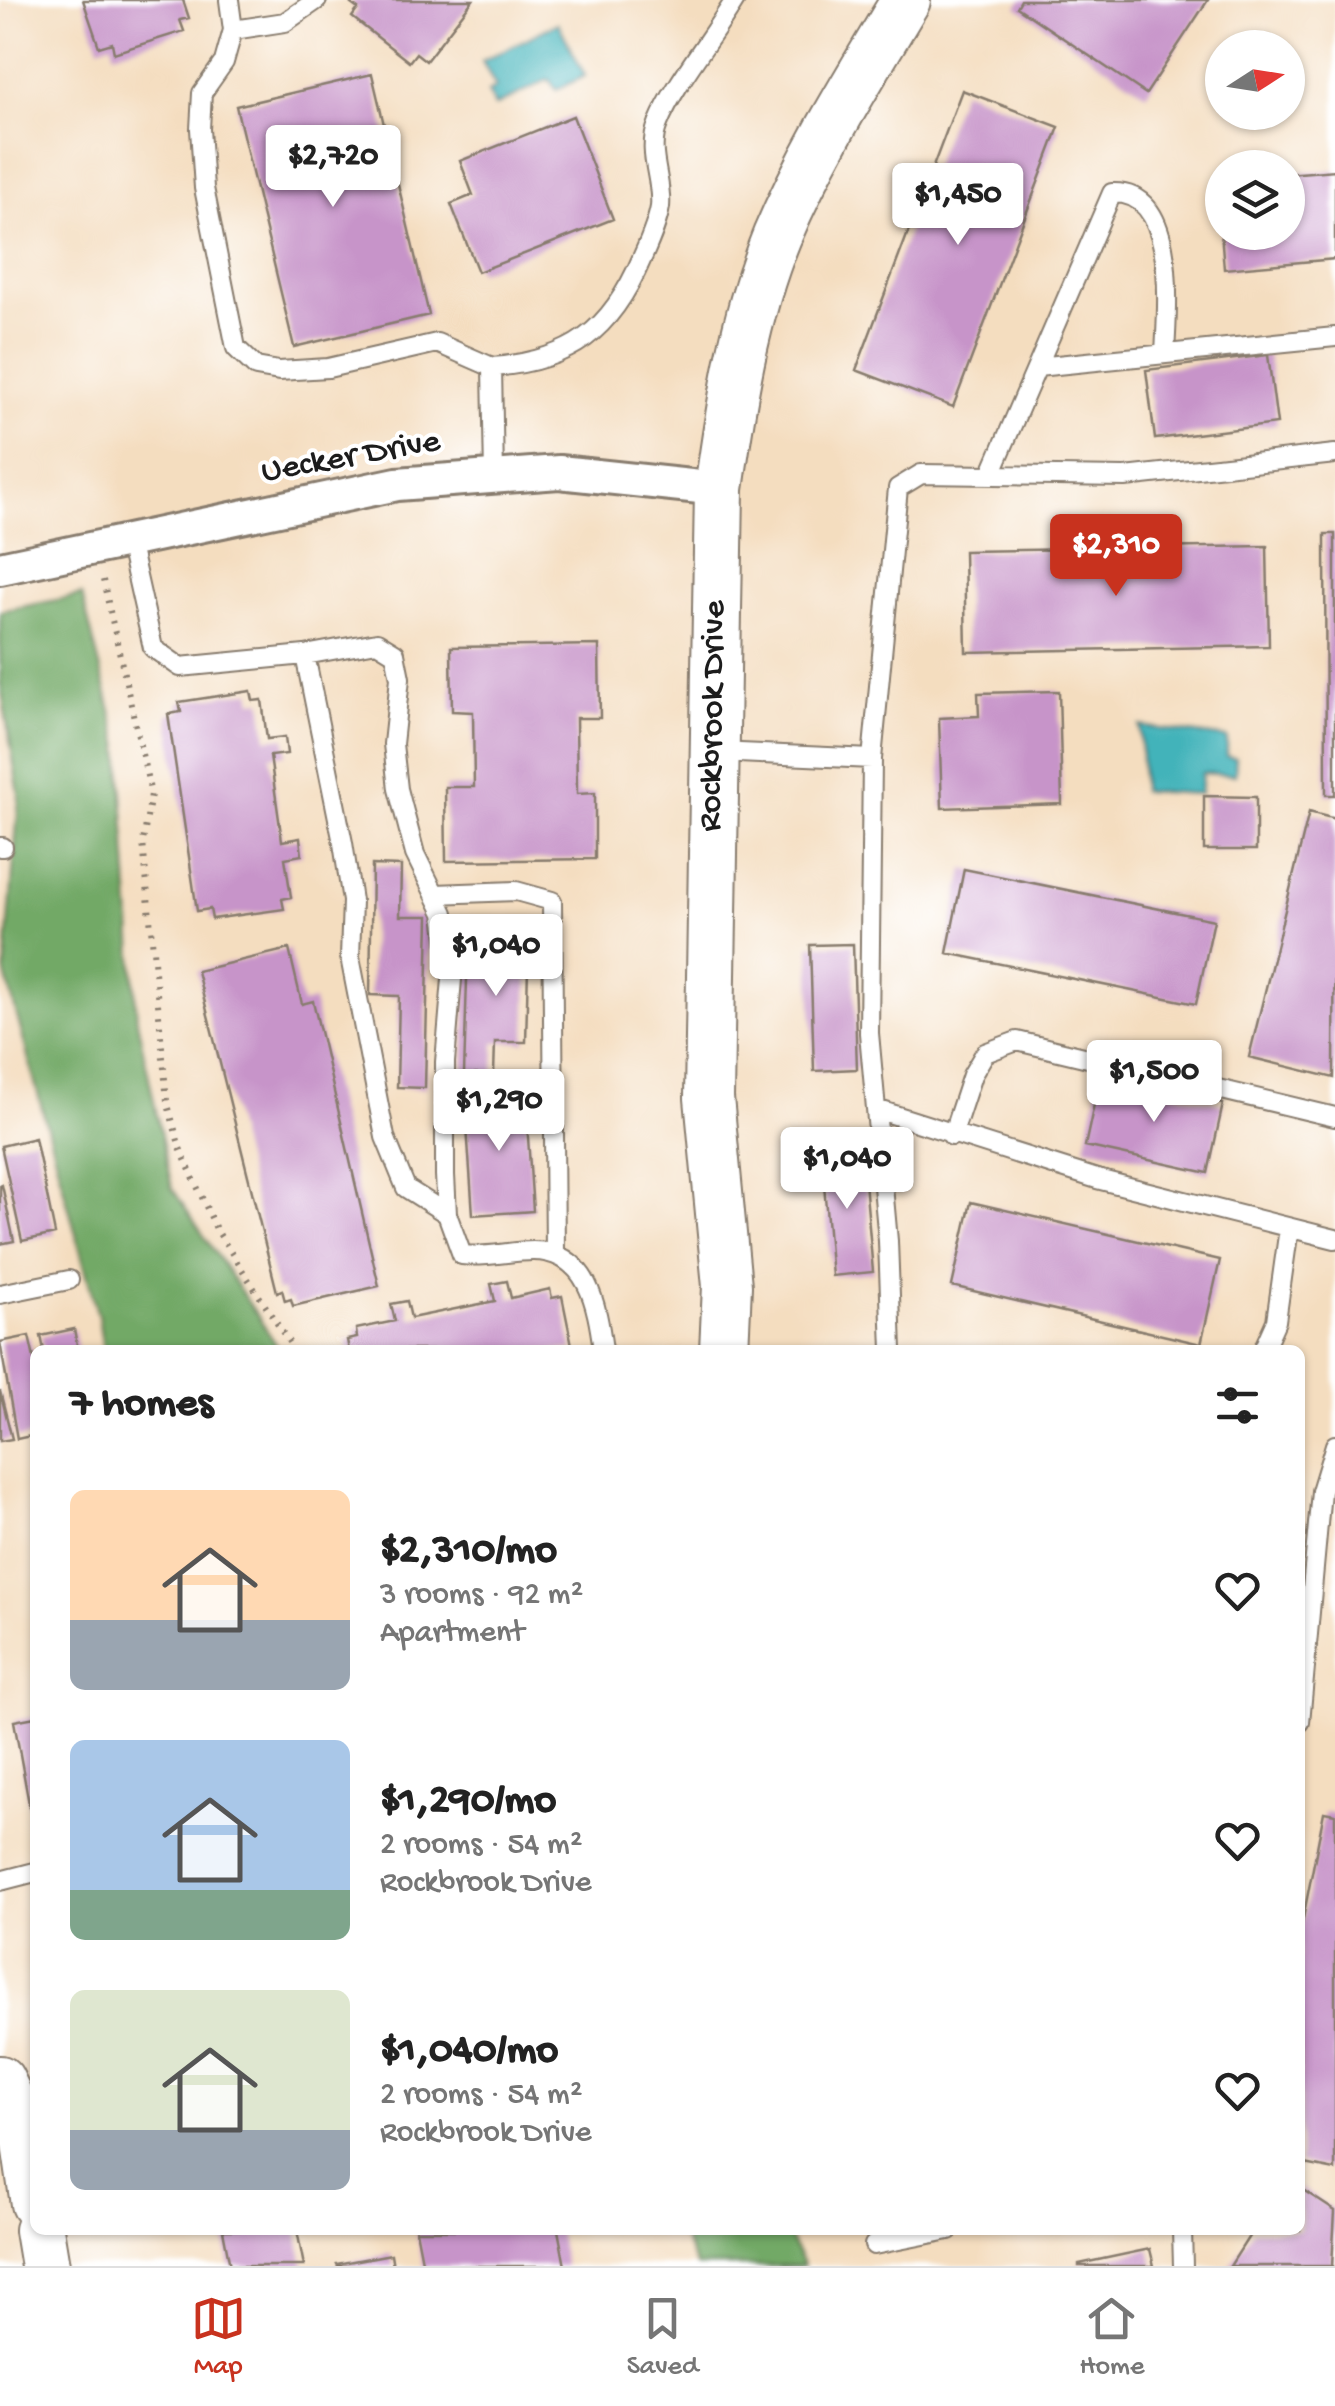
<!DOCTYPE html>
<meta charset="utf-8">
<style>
body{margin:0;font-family:"Gochi Hand",sans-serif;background:#f6f6f6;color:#222;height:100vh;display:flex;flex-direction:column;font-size:38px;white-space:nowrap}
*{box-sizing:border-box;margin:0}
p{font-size:32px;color:#767676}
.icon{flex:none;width:55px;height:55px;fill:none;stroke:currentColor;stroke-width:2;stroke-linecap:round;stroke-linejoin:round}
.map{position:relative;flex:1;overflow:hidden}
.drawer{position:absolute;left:30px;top:1345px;width:1275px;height:890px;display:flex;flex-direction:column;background:#fff;border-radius:15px;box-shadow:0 2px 8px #0004}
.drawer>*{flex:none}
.needle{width:65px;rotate:78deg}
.controls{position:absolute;left:1205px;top:30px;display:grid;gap:20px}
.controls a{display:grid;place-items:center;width:100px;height:100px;border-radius:50%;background:#fff;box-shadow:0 2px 8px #0004;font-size:50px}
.price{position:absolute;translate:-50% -85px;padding:0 22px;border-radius:10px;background:#fff;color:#222;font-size:32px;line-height:65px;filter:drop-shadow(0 2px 5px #0008)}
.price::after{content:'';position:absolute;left:50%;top:60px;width:30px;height:22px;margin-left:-15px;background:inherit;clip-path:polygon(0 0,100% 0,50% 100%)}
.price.active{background:#c8321e;color:#fff}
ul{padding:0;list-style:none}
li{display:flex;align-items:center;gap:30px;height:250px;padding:0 40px}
li span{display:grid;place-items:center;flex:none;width:280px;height:200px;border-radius:15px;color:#555}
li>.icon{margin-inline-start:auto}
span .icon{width:120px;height:120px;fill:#fffc;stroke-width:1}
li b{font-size:42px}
h2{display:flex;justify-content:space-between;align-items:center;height:120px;padding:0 40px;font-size:42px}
.dock{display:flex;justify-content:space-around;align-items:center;height:140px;border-top:2px solid #e0e0e0;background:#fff;font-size:28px;color:#767676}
.dock a{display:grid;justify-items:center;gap:5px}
.dock .active{color:#c8321e}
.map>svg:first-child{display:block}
.forest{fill:#72a966;stroke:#476241;stroke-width:2.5}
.water{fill:#42b3ba;stroke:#2f686b;stroke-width:2.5}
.building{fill:#c794c9}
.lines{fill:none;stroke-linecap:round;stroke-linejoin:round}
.lane-casing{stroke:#887c6e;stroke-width:22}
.street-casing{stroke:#887c6e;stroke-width:38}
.secondary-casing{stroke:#887c6e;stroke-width:52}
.path{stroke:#887c6e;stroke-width:6;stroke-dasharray:2.5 8;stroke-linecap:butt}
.lane{stroke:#fff;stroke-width:18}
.street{stroke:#fff;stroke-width:32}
.secondary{stroke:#fff;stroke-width:48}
.labels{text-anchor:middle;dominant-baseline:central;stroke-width:8;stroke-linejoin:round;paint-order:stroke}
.street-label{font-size:35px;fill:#1c1c1c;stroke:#fff}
</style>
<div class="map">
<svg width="1335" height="2266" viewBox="0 0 1335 2266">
<rect width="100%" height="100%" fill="#fff"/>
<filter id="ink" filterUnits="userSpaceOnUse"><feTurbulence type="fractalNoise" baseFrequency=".01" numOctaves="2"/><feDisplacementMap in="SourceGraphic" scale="20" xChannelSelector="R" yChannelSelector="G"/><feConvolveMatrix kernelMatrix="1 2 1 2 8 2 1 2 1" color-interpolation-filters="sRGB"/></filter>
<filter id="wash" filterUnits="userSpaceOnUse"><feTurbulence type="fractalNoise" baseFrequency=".0048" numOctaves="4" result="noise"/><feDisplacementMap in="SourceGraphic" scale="40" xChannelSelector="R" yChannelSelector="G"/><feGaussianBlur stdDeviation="2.25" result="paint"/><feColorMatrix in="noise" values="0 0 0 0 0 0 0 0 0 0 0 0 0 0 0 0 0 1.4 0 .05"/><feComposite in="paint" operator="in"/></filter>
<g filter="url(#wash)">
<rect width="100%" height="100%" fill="#f4ddbf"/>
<path class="forest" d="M 82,595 L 120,746 L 137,1020 L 172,1188 L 280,1350 L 103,1350 L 98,1316 L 5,972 L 19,795 L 0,682 L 0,611 Z
M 680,2230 L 786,2230 L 804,2266 L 696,2266 Z"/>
<path class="water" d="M 558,23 L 585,76 L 556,90 L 549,79 L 495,106 L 488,92 L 496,87 L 482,61 Z
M 1140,726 L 1227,738 L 1227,756 L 1236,758 L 1235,775 L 1202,773 L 1200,794 L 1142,791 Z"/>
<g id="blocks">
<path class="building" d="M 83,0 L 183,0 L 189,18 L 180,20 L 184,31 L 114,53 L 112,43 L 99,47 Z
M 354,0 L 473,0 L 426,61 L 416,53 L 409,62 L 352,17 L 358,9 L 351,4 Z
M 1021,0 L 1208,0 L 1146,94 L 1017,7 Z
M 372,74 L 429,315 L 294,347 L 236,106 Z
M 962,90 L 1059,127 L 953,407 L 856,370 Z
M 573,116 L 613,219 L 478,272 L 451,204 L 473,195 L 460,161 Z
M 1335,170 L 1335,259 L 1224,269 L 1221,232 L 1288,232 L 1288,174 Z
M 1222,179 L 1222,211 L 1220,211 L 1217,180 Z
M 1268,355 L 1277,424 L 1155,439 L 1146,370 Z
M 1325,534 L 1335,534 L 1335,795 L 1326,795 Z
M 1267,546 L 1269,646 L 966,652 L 964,551 Z
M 599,645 L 600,718 L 576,718 L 577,794 L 595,793 L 595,859 L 446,861 L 445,787 L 474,787 L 473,712 L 452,711 L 451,647 Z
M 251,691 L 253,701 L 262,700 L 267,739 L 285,737 L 287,754 L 270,756 L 282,841 L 300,838 L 302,855 L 285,858 L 291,897 L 282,899 L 284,909 L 212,919 L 210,909 L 197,911 L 168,714 L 181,712 L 179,702 Z
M 1059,691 L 1062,804 L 942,808 L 939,718 L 979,716 L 978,693 Z
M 1204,796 L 1256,797 L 1256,850 L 1204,850 Z
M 1309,812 L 1335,819 L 1334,1078 L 1249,1057 Z
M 372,865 L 401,866 L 400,916 L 429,916 L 425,1088 L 397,1087 L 399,996 L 370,995 Z
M 964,869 L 1214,920 L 1196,1004 L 947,953 Z
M 499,928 L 529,929 L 526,1042 L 495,1042 L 494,1075 L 464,1074 L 468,948 L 498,949 Z
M 853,944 L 857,1069 L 814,1071 L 810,945 Z
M 289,949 L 302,1004 L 313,1001 L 379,1286 L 293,1306 L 291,1299 L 285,1301 L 282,1290 L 277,1292 L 197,971 Z
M 1100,1077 L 1223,1104 L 1208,1173 L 1085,1146 Z
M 525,1093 L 533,1211 L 473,1215 L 465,1097 Z
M 35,1138 L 55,1234 L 22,1241 L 1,1146 Z
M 862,1148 L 873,1272 L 832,1276 L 821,1151 Z
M 2,1185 L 14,1241 L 0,1244 L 0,1186 Z
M 971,1202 L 1220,1260 L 1201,1344 L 952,1286 Z
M 507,1281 L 511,1298 L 550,1289 L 552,1298 L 562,1296 L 573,1350 L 349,1350 L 347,1340 L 357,1338 L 356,1329 L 395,1321 L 391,1304 L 407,1301 L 411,1318 L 495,1301 L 491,1284 Z
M 74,1329 L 78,1350 L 44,1350 L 41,1336 Z
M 29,1336 L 35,1363 L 35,1435 L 17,1439 L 0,1342 Z
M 0,1391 L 12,1439 L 0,1441 Z
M 35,1717 L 35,1814 L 31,1815 L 14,1721 Z
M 1324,1812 L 1335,1814 L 1335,2170 L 1300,2163 L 1300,1934 Z
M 1300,2188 L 1335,2211 L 1332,2266 L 1230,2266 L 1253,2230 L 1300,2230 Z
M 223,2230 L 297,2230 L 304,2266 L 230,2266 Z
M 416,2230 L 558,2230 L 565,2266 L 423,2266 Z
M 1150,2249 L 1154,2266 L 1079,2266 L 1079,2264 Z
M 391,2254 L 393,2266 L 338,2266 L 337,2264 Z"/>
</g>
</g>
<g filter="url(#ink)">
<use href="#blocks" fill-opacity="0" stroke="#887c6e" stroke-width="2.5"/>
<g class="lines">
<g class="lane-casing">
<path id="lane" d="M 229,0 L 233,30 L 224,62 L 202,93 L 200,129 L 204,188 L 236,348 L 256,367 L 279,371 L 328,368 L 437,343 L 492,367
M 233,30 L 285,22 L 317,0
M 1037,367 L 1335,337
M 991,474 L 1112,193 C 1179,190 1167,309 1165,354
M 494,477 L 492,367 C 571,361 611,331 642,258 C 649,242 657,225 660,207 C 663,180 646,153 658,124 C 674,84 712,38 735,0
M 129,541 L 153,648 L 180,667 L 305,655 L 377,642 L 395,653 L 400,678 L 393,744 L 398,789 L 415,854 L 444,913 L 452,979 L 445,1062 L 445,1175 L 447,1214 L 462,1255 C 487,1258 509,1251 533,1251 C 588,1251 597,1305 603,1350
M 305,655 L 343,843 L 352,901 L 350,957 L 385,1137 L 406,1188 L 447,1214
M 717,752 L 872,759 L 869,1033 L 888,1241 L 892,1350
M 872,759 L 898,488 L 921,474 L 1125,477 L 1335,454
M 0,847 L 3,847
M 435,894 L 516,891 L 552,901 L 555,1252
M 876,1109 L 1097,1179 L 1335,1239
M 952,1136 L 972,1075 L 985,1053 L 1017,1041 L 1335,1117
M 0,1294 L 69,1280
M 1263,1350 L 1276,1321 L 1289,1228
M 1300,1722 L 1321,1491 L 1335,1445
M 0,1881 L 35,1872
M 1182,2230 L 1183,2266
M 874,2245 L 949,2230"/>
</g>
<g class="street-casing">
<path id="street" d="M 0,568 L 397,484 L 559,472 L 719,489"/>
</g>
<g class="secondary-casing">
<path id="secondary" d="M 724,1350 L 727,1286 L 709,1098 L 719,489 C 731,404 744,316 777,236 C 812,153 860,77 906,0
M 0,2080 L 24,2130 L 35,2204
M 39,2230 L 45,2266"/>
</g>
<path class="path" d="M 103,580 L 151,794 L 143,842 L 167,1101 L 180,1148 L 216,1229 L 294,1350"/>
<use href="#lane" class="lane"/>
<use href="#street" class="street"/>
<use href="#secondary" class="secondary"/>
</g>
</g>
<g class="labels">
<g class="street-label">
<text transform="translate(351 458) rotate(-10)">Uecker Drive</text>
<text transform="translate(714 716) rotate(-89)">Rockbrook Drive</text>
</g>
</g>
</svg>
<div class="controls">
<a><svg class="needle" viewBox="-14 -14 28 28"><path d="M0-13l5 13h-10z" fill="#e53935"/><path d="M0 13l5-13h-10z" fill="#767676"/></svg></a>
<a><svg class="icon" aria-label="layers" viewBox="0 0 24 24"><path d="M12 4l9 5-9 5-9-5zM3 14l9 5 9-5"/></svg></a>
</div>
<b class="price" style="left:333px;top:210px">$2,720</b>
<b class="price" style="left:958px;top:248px">$1,450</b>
<b class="price active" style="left:1116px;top:599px">$2,310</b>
<b class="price" style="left:496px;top:999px">$1,040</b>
<b class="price" style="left:1154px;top:1125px">$1,500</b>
<b class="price" style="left:499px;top:1154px">$1,290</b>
<b class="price" style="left:847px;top:1212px">$1,040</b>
<section class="drawer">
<h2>7 homes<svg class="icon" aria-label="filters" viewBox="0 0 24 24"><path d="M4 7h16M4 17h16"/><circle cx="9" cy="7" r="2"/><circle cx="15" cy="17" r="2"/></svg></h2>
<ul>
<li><span style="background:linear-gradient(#ffd9b3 65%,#9aa5b1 0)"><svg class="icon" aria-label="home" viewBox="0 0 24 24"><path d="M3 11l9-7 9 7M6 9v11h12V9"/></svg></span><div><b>$2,310/mo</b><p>3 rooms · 92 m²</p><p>Apartment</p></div><svg class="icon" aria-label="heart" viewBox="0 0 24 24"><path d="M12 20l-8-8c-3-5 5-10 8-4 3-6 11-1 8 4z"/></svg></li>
<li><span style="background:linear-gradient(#a9c7e8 75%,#7fa58c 0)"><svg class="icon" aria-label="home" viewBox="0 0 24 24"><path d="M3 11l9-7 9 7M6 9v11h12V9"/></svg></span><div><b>$1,290/mo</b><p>2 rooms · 54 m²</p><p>Rockbrook Drive</p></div><svg class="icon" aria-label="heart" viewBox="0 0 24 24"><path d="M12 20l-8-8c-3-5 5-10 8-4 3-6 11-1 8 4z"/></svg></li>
<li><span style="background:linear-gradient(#dfe7d0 70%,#9aa5b1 0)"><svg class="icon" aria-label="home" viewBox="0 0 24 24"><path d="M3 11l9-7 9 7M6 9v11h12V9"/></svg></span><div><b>$1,040/mo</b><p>2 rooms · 54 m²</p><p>Rockbrook Drive</p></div><svg class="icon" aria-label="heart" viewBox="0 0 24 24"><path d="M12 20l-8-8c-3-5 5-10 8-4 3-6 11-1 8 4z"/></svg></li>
</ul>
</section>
</div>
<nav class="dock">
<a class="active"><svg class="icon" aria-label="map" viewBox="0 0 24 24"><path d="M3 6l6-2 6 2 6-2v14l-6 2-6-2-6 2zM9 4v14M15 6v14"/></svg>Map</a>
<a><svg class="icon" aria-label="saved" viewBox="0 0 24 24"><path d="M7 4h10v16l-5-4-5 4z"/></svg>Saved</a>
<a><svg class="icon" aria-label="home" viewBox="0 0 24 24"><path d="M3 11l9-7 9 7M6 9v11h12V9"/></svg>Home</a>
</nav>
